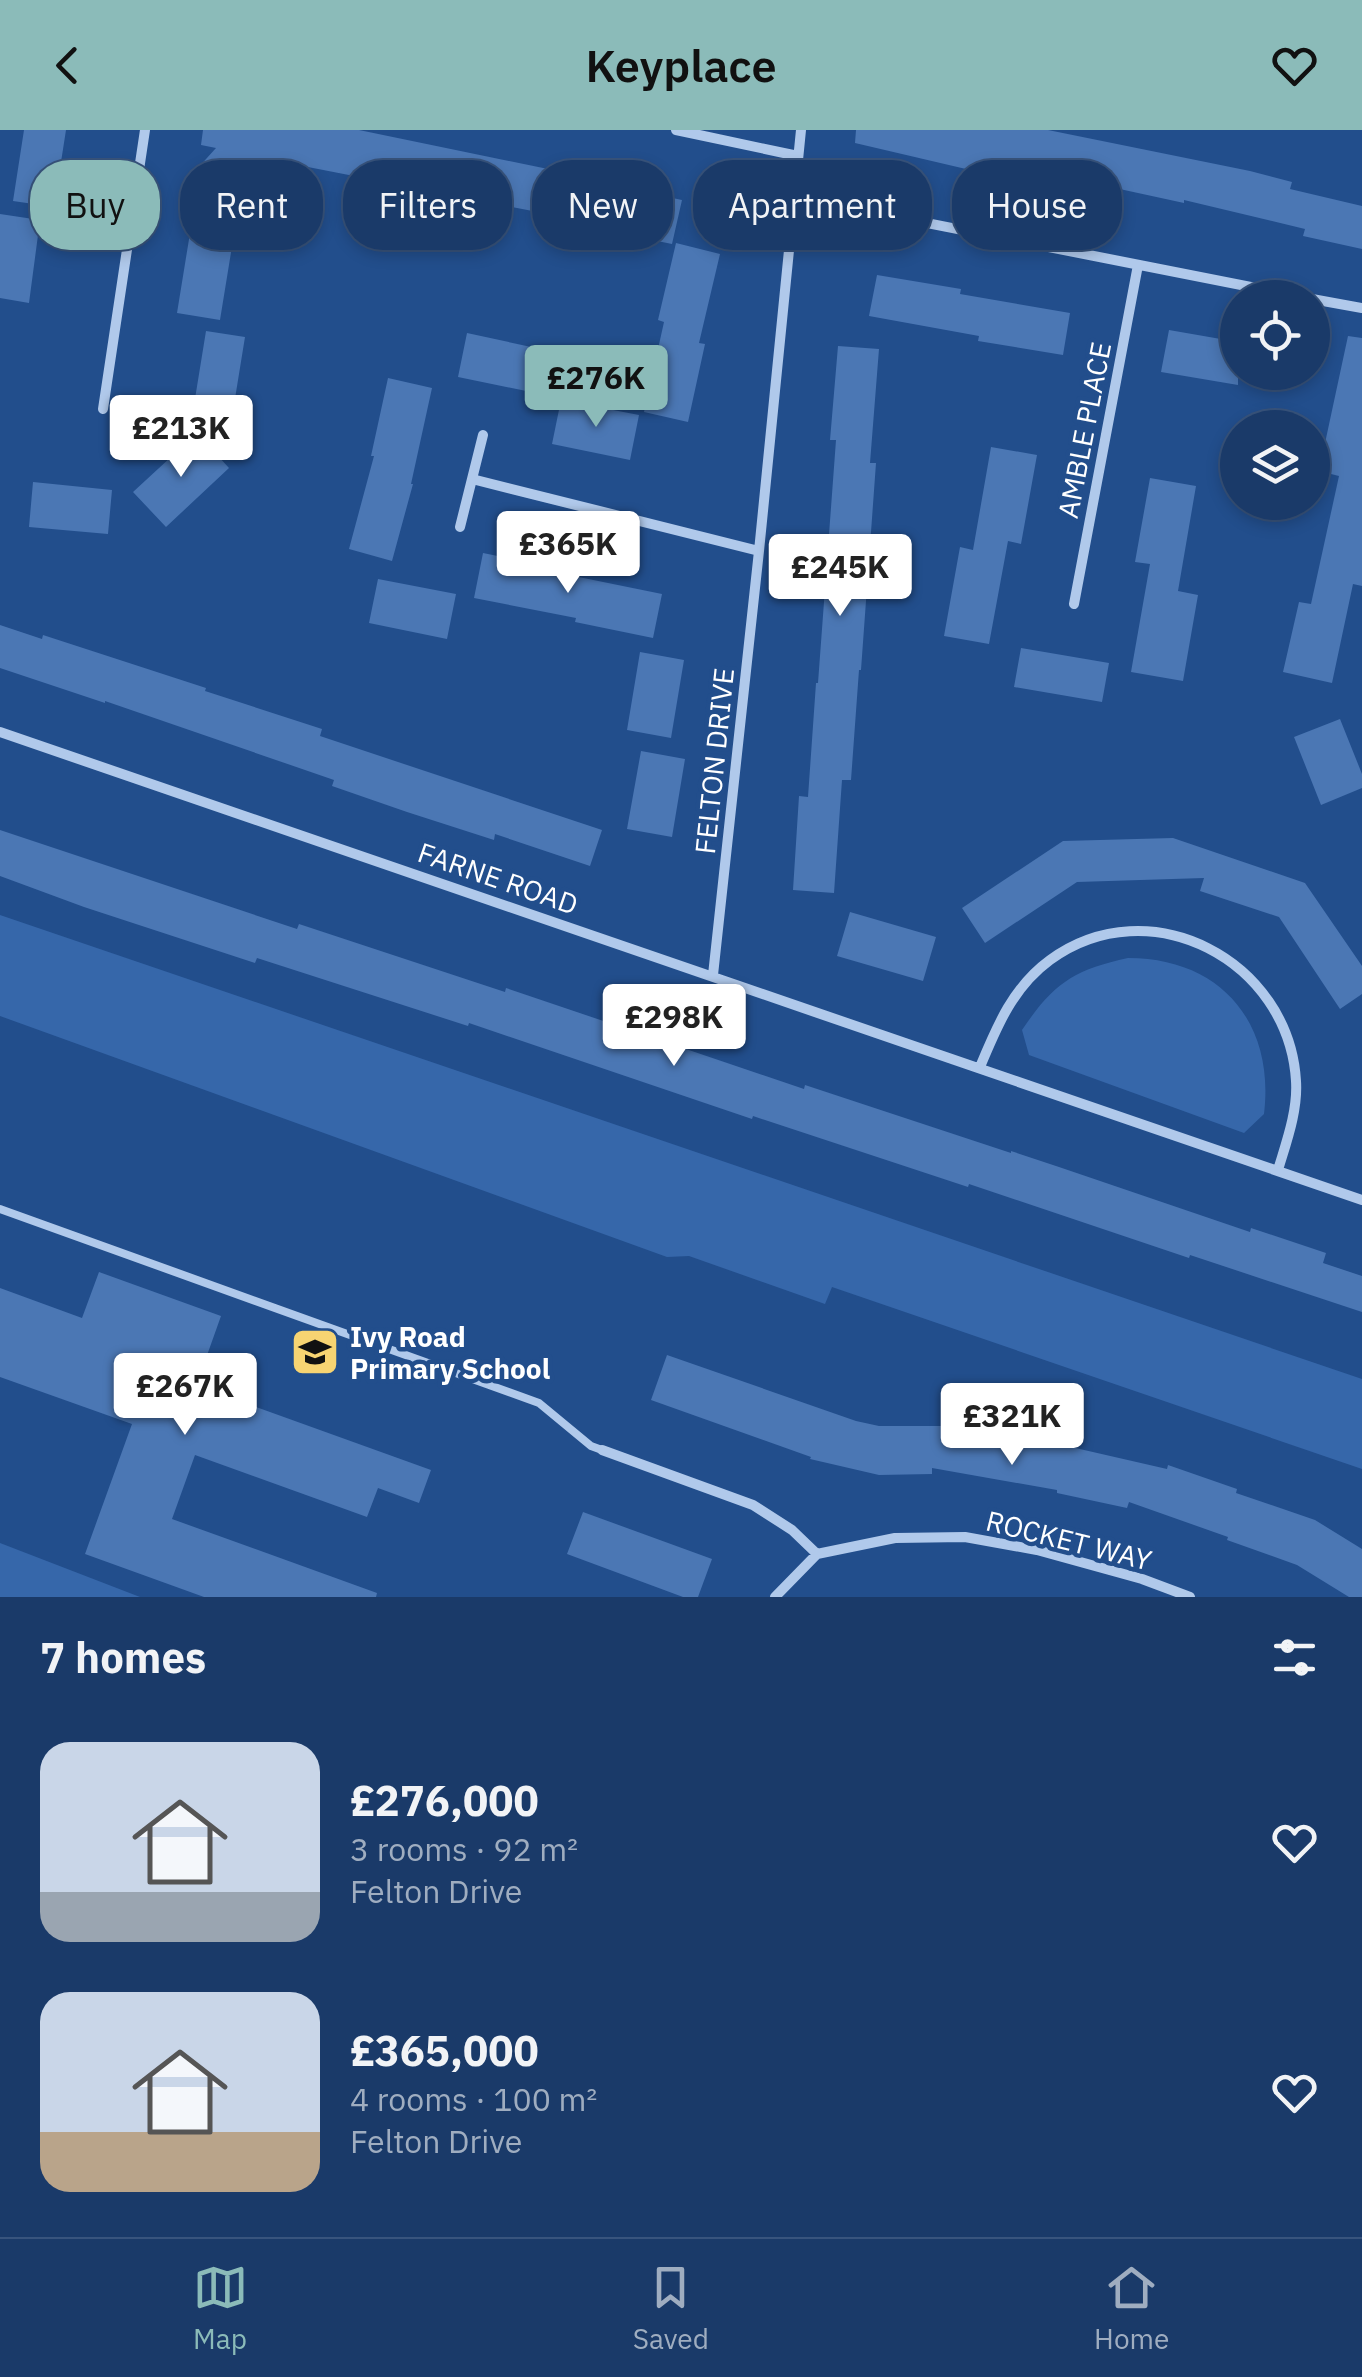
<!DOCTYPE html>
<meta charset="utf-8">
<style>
body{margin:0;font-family:"IBM Plex Sans",sans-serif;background:#274571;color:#f1f3f6;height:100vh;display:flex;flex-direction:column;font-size:38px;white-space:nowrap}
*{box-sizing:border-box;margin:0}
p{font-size:32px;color:#9fadc0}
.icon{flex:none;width:55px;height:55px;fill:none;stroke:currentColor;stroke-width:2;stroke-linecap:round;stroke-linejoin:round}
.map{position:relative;height:1467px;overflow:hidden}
.sheet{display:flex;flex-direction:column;background:#1a3a69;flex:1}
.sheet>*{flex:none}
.hud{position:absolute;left:30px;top:30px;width:1302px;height:90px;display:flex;gap:20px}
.buttons{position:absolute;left:1220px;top:150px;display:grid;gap:20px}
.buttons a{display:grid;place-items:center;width:110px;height:110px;border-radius:50%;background:#1a3a69;box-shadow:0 5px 15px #0003,0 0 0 2px #38547d;font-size:50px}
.price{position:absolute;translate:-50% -85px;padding:0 22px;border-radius:10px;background:#fff;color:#222;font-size:32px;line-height:65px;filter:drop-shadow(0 2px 5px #0008)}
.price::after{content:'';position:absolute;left:50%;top:60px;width:30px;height:22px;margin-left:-15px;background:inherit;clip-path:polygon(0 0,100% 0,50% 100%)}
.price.active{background:#8bbbb9;color:#111}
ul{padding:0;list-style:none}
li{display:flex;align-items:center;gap:30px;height:250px;padding:0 40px}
li span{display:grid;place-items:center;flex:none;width:280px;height:200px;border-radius:30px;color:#555}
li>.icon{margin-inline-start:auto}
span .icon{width:120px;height:120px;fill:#fffc;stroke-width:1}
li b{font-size:42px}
h2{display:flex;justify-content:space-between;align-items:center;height:120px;padding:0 40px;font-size:42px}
.chip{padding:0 35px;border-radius:40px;background:#1a3a69;box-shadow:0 5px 15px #0003,0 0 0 2px #38547d;font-size:35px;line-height:90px}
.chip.active{background:#8bbbb9;color:#111}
header{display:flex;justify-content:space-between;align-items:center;height:130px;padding:0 40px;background:#8bbbb9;color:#111;font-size:45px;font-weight:600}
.menu{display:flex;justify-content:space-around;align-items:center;height:140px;border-top:2px solid #38547d;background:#1a3a69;font-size:28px;color:#9fadc0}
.menu a{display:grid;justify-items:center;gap:5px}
.menu .active{color:#8bbbb9}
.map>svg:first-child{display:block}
.green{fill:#3667aa}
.building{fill:#4b77b4}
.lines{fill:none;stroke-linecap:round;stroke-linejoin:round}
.service{stroke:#b0c9eb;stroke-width:8}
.minor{stroke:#b0c9eb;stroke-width:10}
.labels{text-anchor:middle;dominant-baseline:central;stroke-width:9;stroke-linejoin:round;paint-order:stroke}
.street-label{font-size:28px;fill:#fff;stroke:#224e8c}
.poi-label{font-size:28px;font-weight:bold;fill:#fff;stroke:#224e8c;text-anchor:start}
</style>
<header><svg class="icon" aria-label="back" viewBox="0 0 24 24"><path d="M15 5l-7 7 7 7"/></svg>Keyplace<svg class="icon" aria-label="heart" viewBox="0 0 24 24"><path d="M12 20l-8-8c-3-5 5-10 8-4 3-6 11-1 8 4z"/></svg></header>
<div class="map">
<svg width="1362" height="1467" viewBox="0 0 1362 1467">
<rect width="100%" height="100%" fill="#224e8c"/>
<path class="green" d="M 0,785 L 1362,1249 L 1362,1339 L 832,1157 L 825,1174 L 689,1126 L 667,1127 L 0,886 Z
M 1128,828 C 1221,828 1275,893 1264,984 L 1244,1003 L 1029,925 L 1022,900 C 1053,854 1073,840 1128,828 Z
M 0,1413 L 140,1467 L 0,1467 Z"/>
<path class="building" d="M 24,0 L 66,0 L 54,77 L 13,71 Z
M 203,0 L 359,0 L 582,46 L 581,49 L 682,70 L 672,114 L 583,96 L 584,91 L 267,29 L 206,93 L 235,98 L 220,190 L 177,183 L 197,60 L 187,50 L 216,18 L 201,15 Z
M 856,0 L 1048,0 L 1250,41 L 1292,52 L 1290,59 L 1362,76 L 1362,119 L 1303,106 L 1305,99 L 1184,70 L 1184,73 L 986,30 L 983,43 L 855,13 Z
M 0,84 L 40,90 L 29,173 L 0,168 Z
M 676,113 L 720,124 L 699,213 L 705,214 L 688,292 L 644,282 L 664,192 L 658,190 Z
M 877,145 L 961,159 L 960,164 L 1070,183 L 1063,225 L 978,211 L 979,206 L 869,186 Z
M 1169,200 L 1238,212 L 1238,255 L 1161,242 Z
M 206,201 L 245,207 L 232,287 L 193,281 Z
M 467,203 L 545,220 L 536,263 L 458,247 Z
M 1348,206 L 1362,208 L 1362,456 L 1353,454 L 1332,553 L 1283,542 L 1299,472 L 1311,474 L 1339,346 L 1319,341 Z
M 838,216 L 879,219 L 870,333 L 876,333 L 861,540 L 859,540 L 851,650 L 842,650 L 834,763 L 793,760 L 799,666 L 808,667 L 816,553 L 818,553 L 836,310 L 830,310 Z
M 388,248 L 432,258 L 411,354 L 413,354 L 392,431 L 349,419 L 374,326 L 371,326 Z
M 561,270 L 639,285 L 630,330 L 552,314 Z
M 197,303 L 229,338 L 166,397 L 133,362 Z
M 991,317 L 1037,325 L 1021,414 L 1008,411 L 989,514 L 944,506 L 960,417 L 973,420 Z
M 1150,348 L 1196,356 L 1178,461 L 1198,465 L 1183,551 L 1131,542 L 1150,434 L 1135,432 Z
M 33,352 L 112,360 L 108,404 L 29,397 Z
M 483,423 L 560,439 L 559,443 L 662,464 L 653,508 L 575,492 L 576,488 L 474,468 Z
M 378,449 L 456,464 L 447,509 L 369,493 Z
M 0,495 L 42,509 L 43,505 L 206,558 L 205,561 L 322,599 L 320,606 L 602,700 L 590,736 L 495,704 L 494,710 L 407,682 L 332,656 L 334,650 L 105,571 L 105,573 L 0,538 Z
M 1021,518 L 1109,533 L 1102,572 L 1014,557 Z
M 640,522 L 684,530 L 671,608 L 627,600 Z
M 1340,589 L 1362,644 L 1362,658 L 1321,675 L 1294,607 Z
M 641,621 L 685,629 L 672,707 L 627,699 Z
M 0,700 L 297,799 L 299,794 L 505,862 L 506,858 L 804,959 L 805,955 L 1011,1023 L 1011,1021 L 1059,1037 L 1250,1102 L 1251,1098 L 1326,1123 L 1323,1133 L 1362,1146 L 1362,1182 L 1190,1125 L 1189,1128 L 969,1054 L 968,1057 L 753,986 L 752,989 L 469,893 L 468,896 L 257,828 L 255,833 L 84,777 L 0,746 Z
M 1173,708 L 1305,753 L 1362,836 L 1362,864 L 1340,879 L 1279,787 L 1200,761 L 1204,748 L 1077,752 L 985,813 L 962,778 L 1063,711 Z
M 850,782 L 936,807 L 923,851 L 837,826 Z
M 99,1142 L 221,1186 L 200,1245 L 238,1259 L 234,1269 L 431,1340 L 419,1373 L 378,1358 L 367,1387 L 195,1325 L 172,1389 L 377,1463 L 376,1467 L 204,1467 L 85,1424 L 132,1294 L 0,1247 L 0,1158 L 82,1188 Z
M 667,1225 L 856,1291 L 879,1296 L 967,1296 L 1058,1312 L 1058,1314 L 1167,1339 L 1168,1335 L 1237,1359 L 1236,1363 L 1315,1390 L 1362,1419 L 1362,1467 L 1349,1467 L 1297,1435 L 1227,1410 L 1228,1407 L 1129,1372 L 1127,1378 L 1057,1363 L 1057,1360 L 932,1338 L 932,1344 L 879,1345 L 810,1329 L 811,1327 L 651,1270 Z
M 583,1382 L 712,1429 L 698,1467 L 683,1467 L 567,1424 Z"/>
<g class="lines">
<path class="service" d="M 0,1079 L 539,1273 L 591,1316 L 602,1320"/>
<path class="minor" d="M 676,0 L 798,26
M 795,67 L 1307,168
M 1312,169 L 1362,178
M 103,279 L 145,0
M 472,349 L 759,421
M 460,397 L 483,305
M 1074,474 L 1138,135
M 0,602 L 1362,1070
M 713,845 L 759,421 L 801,0
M 980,937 C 997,896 1013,857 1050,830 C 1150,757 1289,831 1296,951 C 1298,981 1286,1013 1278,1040
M 602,1320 L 753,1375 L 792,1400 L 817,1424
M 775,1467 L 817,1424 L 895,1408 L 965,1407 L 1037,1420 L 1142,1449 L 1190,1467"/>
</g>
<defs>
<g id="school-square" transform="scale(2.5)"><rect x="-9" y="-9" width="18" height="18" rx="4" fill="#f7d472" stroke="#224e8c"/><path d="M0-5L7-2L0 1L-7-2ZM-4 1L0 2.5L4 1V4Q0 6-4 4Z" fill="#111"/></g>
</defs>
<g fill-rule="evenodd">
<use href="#school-square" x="315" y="1222"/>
</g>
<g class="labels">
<g class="street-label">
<text transform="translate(1084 300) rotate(-79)">AMBLE PLACE</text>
<text transform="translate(714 631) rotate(-84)">FELTON DRIVE</text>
<text transform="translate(498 748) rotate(19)">FARNE ROAD</text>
<text transform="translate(1069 1410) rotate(14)">ROCKET WAY</text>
</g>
<g class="poi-label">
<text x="350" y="1206">Ivy Road<tspan x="350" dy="32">Primary School</tspan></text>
</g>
</g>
</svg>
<div class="buttons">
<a><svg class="icon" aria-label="locate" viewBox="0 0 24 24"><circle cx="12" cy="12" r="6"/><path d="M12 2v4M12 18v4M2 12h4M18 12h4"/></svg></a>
<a><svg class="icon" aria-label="layers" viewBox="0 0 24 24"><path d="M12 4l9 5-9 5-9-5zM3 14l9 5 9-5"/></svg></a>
</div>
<b class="price active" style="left:596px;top:300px">£276K</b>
<b class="price" style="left:181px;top:350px">£213K</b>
<b class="price" style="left:568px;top:466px">£365K</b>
<b class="price" style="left:840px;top:489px">£245K</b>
<b class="price" style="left:674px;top:939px">£298K</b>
<b class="price" style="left:185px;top:1308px">£267K</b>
<b class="price" style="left:1012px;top:1338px">£321K</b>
<div class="hud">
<a class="chip active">Buy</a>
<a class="chip">Rent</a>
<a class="chip">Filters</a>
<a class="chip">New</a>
<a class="chip">Apartment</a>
<a class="chip">House</a>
</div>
</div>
<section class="sheet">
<h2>7 homes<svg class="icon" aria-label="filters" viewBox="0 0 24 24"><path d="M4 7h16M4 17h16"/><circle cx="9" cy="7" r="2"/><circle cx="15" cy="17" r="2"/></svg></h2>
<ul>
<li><span style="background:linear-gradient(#c9d6e8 75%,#9aa5b1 0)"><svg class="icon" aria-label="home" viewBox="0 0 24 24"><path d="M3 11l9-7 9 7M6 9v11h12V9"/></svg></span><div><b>£276,000</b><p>3 rooms · 92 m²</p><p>Felton Drive</p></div><svg class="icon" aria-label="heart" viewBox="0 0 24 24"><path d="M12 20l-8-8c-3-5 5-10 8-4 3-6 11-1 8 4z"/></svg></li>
<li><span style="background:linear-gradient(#c9d6e8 70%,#b9a48a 0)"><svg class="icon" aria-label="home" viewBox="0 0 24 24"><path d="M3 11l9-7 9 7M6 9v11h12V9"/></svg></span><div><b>£365,000</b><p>4 rooms · 100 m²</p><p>Felton Drive</p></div><svg class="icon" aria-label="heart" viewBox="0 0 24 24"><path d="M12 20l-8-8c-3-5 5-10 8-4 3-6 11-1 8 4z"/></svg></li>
</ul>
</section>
<nav class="menu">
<a class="active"><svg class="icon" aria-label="map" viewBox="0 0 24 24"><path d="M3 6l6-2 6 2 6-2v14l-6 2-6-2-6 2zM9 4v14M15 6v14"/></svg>Map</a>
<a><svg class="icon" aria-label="saved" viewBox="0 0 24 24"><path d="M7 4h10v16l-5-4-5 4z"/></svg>Saved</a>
<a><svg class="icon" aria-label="home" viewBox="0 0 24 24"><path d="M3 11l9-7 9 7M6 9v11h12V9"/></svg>Home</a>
</nav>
